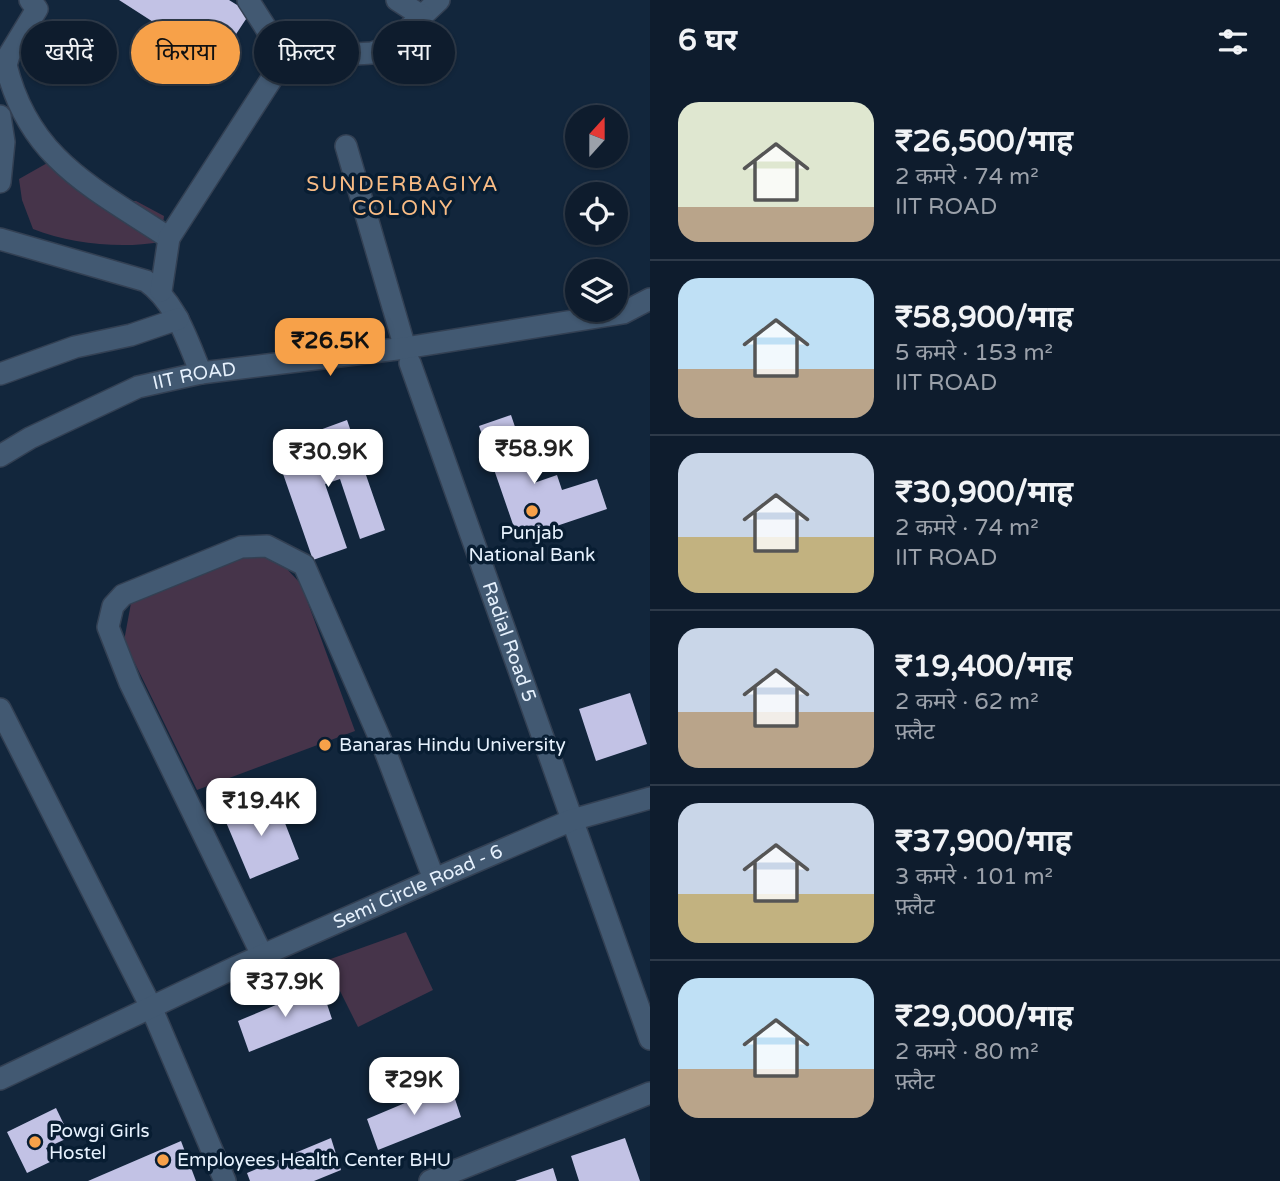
<!DOCTYPE html>
<html lang="hi">
<meta charset="utf-8">
<style>
body{margin:0;font-family:"Varela Round","Noto Sans Devanagari",sans-serif;background:#1c2939;color:#f1f3f6;height:100vh;display:flex;flex-direction:column;font-size:26px;white-space:nowrap}
*{box-sizing:border-box;margin:0}
p{font-size:23px;color:#9ba1aa}
.icon{flex:none;width:38px;height:38px;fill:none;stroke:currentColor;stroke-width:2;stroke-linecap:round;stroke-linejoin:round}
.map{position:relative;flex:1;overflow:hidden}
.side{display:flex;flex-direction:column;background:#0e1c2d;width:630px}
.side>*{flex:none}
.top-card{position:absolute;left:21px;top:21px;width:523px;height:63px;display:flex;gap:14px}
.needle{width:46px;rotate:21deg}
.buttons{position:absolute;left:565px;top:105px;display:grid;gap:14px}
.buttons a{display:grid;place-items:center;width:63px;height:63px;border-radius:50%;background:#0e1c2d;box-shadow:0 2px 5px #0004,0 0 0 2px #2e3a49;font-size:35px}
.price{position:absolute;translate:-50% -60px;padding:0 16px;border-radius:14px;background:#fff;color:#222;font-size:23px;line-height:46px;filter:drop-shadow(0 2px 4px #0008)}
.price::after{content:'';position:absolute;left:50%;top:42px;width:21px;height:16px;margin-left:-10px;background:inherit;clip-path:polygon(0 0,100% 0,50% 100%)}
.price.active{background:#f7a149;color:#111}
ul{padding:0;list-style:none}
li{display:flex;align-items:center;gap:21px;height:175px;padding:0 28px}
li+li{border-top:2px solid #2e3a49}
li span{display:grid;place-items:center;flex:none;width:196px;height:140px;border-radius:21px;color:#555}
li>.icon{margin-inline-start:auto}
span .icon{width:84px;height:84px;fill:#fffc;stroke-width:1}
li b{font-size:30px}
h2{display:flex;justify-content:space-between;align-items:center;height:84px;padding:0 28px;font-size:30px}
.chip{padding:0 24px;border-radius:32px;background:#0e1c2d;box-shadow:0 2px 5px #0004,0 0 0 2px #2e3a49;font-size:24px;line-height:63px}
.chip.active{background:#f7a149;color:#111}
main{display:flex;flex:1;min-height:0}
.map>svg:first-child{display:block}
.green{fill:#46344a}
.building{fill:#c2c2e5}
.lines{fill:none;stroke-linecap:round;stroke-linejoin:round}
.minor-casing{stroke:#334053;stroke-width:24}
.minor{stroke:#425972;stroke-width:21}
.poi-dot{fill:#f7a149;stroke:#081d32;stroke-width:2.5}
.labels{text-anchor:middle;dominant-baseline:central;stroke-width:7;stroke-linejoin:round;paint-order:stroke}
.street-label{font-size:19px;fill:#e6f1fd;stroke:#081d32}
.poi-label{font-size:19px;fill:#e6f1fd;stroke:#081d32;text-anchor:start}
.neighbourhood-label{font-size:21px;letter-spacing:2px;fill:#f9bc85;stroke:#081d32}
</style>
<main>
<div class="map">
<svg width="650" height="1181" viewBox="0 0 650 1181">
<rect width="100%" height="100%" fill="#12263c"/>
<path class="green" d="M 49,162 L 108,201 L 136,201 L 164,216 L 161,242 C 121,249 71,244 33,229 L 22,200 L 19,179 Z
M 257,549 L 285,567 L 301,584 L 355,731 L 197,790 L 124,641 L 131,603 Z
M 406,932 L 433,990 L 358,1027 L 325,961 Z"/>
<path class="building" d="M 119,0 L 229,0 L 250,13 L 217,63 Z
M 511,415 L 534,483 L 557,475 L 562,490 L 597,479 L 607,509 L 518,539 L 479,426 Z
M 347,420 L 385,530 L 360,539 L 340,479 L 325,484 L 347,548 L 313,560 L 273,445 L 303,435 L 313,464 L 327,459 L 317,431 Z
M 630,693 L 647,744 L 596,761 L 579,709 Z
M 274,794 L 279,808 L 265,813 L 269,823 L 283,818 L 299,859 L 250,879 L 223,815 Z
M 321,986 L 332,1019 L 249,1052 L 238,1021 Z
M 450,1084 L 461,1117 L 378,1150 L 367,1119 Z
M 56,1108 L 70,1137 L 46,1148 L 52,1161 L 27,1173 L 7,1132 Z
M 331,1138 L 341,1170 L 314,1181 L 250,1181 L 247,1173 Z
M 625,1138 L 640,1181 L 579,1181 L 571,1156 Z
M 181,1141 L 196,1181 L 88,1181 Z
M 553,1168 L 557,1181 L 515,1181 Z"/>
<g class="lines">
<g class="minor-casing">
<g id="minor">
<path d="M 30,0 L 37,9 L 9,55 L 6,65 C 29,160 94,188 169,238"/>
<path d="M 248,0 L 285,58 L 372,53 L 389,47 L 439,0"/>
<path d="M 397,0 L 422,16"/>
<path d="M 0,116 L 4,142 L 0,182"/>
<path d="M 346,146 L 405,348"/>
<path d="M 0,239 L 146,281 C 176,302 187,340 201,373"/>
<path d="M 161,291 L 169,238 L 285,58"/>
<path id="s1" d="M 410,363 L 650,1039"/>
<path d="M 0,374 L 75,347 L 131,335 L 178,319"/>
<path id="s2" d="M 0,456 L 30,438 L 138,387 L 201,373 L 405,348 L 623,313 L 650,299"/>
<path d="M 0,709 L 151,1007 L 225,1181"/>
<path d="M 262,955 L 130,683 L 108,627 L 113,606 L 123,595 L 241,547 L 267,546 L 304,565 L 384,748 L 434,879"/>
<path id="s3" d="M 0,1079 L 236,967 L 444,875 L 572,820 L 650,798"/>
<path d="M 430,1181 L 650,1093"/>
</g>
</g>
<use href="#minor" class="minor"/>
</g>
<g class="poi-dot">
<circle cx="532" cy="511" r="7"/>
<circle cx="325" cy="745" r="7"/>
<circle cx="35" cy="1142" r="7"/>
<circle cx="163" cy="1160" r="7"/>
</g>
<g class="labels">
<g class="street-label">
<text stroke="none"><textPath href="#s2" startOffset="212">IIT ROAD</textPath></text>
<text stroke="none"><textPath href="#s1" startOffset="296">Radial Road 5</textPath></text>
<text stroke="none"><textPath href="#s3" startOffset="460">Semi Circle Road - 6</textPath></text>
</g>
<g class="poi-label">
<text x="532" y="533" text-anchor="middle">Punjab<tspan x="532" dy="22">National Bank</tspan></text>
<text x="339" y="745">Banaras Hindu University</text>
<text x="49" y="1131">Powgi Girls<tspan x="49" dy="22">Hostel</tspan></text>
<text x="177" y="1160">Employees Health Center BHU</text>
</g>
<g class="neighbourhood-label">
<text x="403" y="184">SUNDERBAGIYA<tspan x="403" dy="24">COLONY</tspan></text>
</g>
</g>
</svg>
<div class="buttons">
<a><svg class="needle" viewBox="-14 -14 28 28"><path d="M0-13l5 13h-10z" fill="#e53935"/><path d="M0 13l5-13h-10z" fill="#9ba1aa"/></svg></a>
<a><svg class="icon" aria-label="locate" viewBox="0 0 24 24"><circle cx="12" cy="12" r="6"/><path d="M12 2v4M12 18v4M2 12h4M18 12h4"/></svg></a>
<a><svg class="icon" aria-label="layers" viewBox="0 0 24 24"><path d="M12 4l9 5-9 5-9-5zM3 14l9 5 9-5"/></svg></a>
</div>
<b class="price active" style="left:330px;top:378px">₹26.5K</b>
<b class="price" style="left:534px;top:486px">₹58.9K</b>
<b class="price" style="left:328px;top:489px">₹30.9K</b>
<b class="price" style="left:261px;top:838px">₹19.4K</b>
<b class="price" style="left:285px;top:1019px">₹37.9K</b>
<b class="price" style="left:414px;top:1117px">₹29K</b>
<div class="top-card">
<a class="chip">खरीदें</a>
<a class="chip active">किराया</a>
<a class="chip">फ़िल्टर</a>
<a class="chip">नया</a>
</div>
</div>
<section class="side">
<h2>6 घर<svg class="icon" aria-label="filters" viewBox="0 0 24 24"><path d="M4 7h16M4 17h16"/><circle cx="9" cy="7" r="2"/><circle cx="15" cy="17" r="2"/></svg></h2>
<ul>
<li><span style="background:linear-gradient(#dfe7d0 75%,#b9a48a 0)"><svg class="icon" aria-label="home" viewBox="0 0 24 24"><path d="M3 11l9-7 9 7M6 9v11h12V9"/></svg></span><div><b>₹26,500/माह</b><p>2 कमरे · 74 m²</p><p>IIT ROAD</p></div></li>
<li><span style="background:linear-gradient(#bfe0f5 65%,#b9a48a 0)"><svg class="icon" aria-label="home" viewBox="0 0 24 24"><path d="M3 11l9-7 9 7M6 9v11h12V9"/></svg></span><div><b>₹58,900/माह</b><p>5 कमरे · 153 m²</p><p>IIT ROAD</p></div></li>
<li><span style="background:linear-gradient(#c9d6e8 60%,#c2b280 0)"><svg class="icon" aria-label="home" viewBox="0 0 24 24"><path d="M3 11l9-7 9 7M6 9v11h12V9"/></svg></span><div><b>₹30,900/माह</b><p>2 कमरे · 74 m²</p><p>IIT ROAD</p></div></li>
<li><span style="background:linear-gradient(#c9d6e8 60%,#b9a48a 0)"><svg class="icon" aria-label="home" viewBox="0 0 24 24"><path d="M3 11l9-7 9 7M6 9v11h12V9"/></svg></span><div><b>₹19,400/माह</b><p>2 कमरे · 62 m²</p><p>फ़्लैट</p></div></li>
<li><span style="background:linear-gradient(#c9d6e8 65%,#c2b280 0)"><svg class="icon" aria-label="home" viewBox="0 0 24 24"><path d="M3 11l9-7 9 7M6 9v11h12V9"/></svg></span><div><b>₹37,900/माह</b><p>3 कमरे · 101 m²</p><p>फ़्लैट</p></div></li>
<li><span style="background:linear-gradient(#bfe0f5 65%,#b9a48a 0)"><svg class="icon" aria-label="home" viewBox="0 0 24 24"><path d="M3 11l9-7 9 7M6 9v11h12V9"/></svg></span><div><b>₹29,000/माह</b><p>2 कमरे · 80 m²</p><p>फ़्लैट</p></div></li>
</ul>
</section>
</main>
